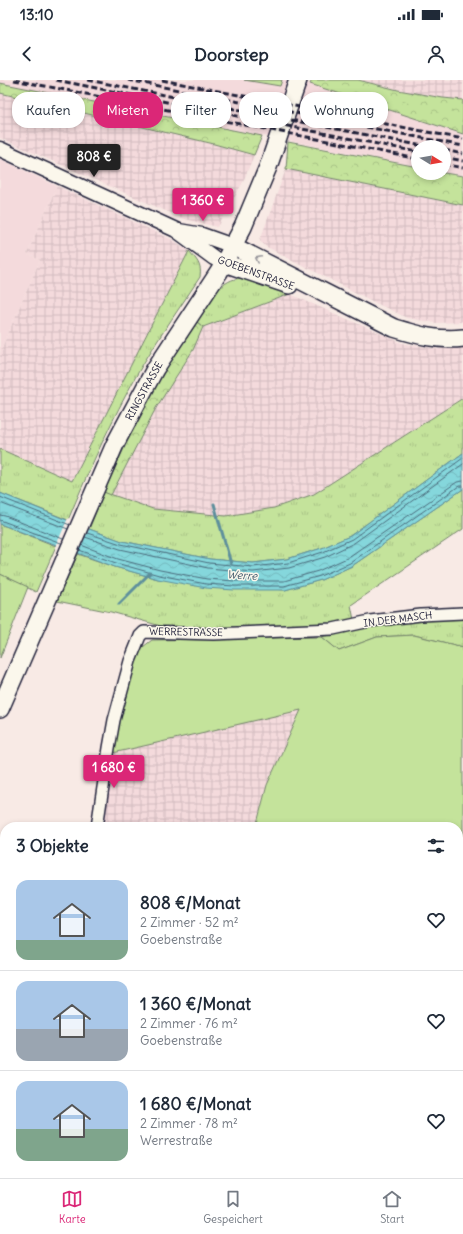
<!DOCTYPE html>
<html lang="de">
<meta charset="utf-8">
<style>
body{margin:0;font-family:Delius,sans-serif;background:#f6f6f7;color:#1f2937;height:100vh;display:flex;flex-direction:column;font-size:15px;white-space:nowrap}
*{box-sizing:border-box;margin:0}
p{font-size:13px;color:#747a83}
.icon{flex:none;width:22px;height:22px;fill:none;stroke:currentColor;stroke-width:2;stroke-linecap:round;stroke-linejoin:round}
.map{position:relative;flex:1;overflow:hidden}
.sheet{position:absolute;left:0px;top:742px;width:463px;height:356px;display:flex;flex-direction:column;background:#fff;border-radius:16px 16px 0 0;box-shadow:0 2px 6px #0003}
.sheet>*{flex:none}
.banner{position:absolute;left:12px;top:12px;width:439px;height:36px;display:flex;gap:8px}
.needle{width:26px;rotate:101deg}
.fabs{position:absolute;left:411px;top:60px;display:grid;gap:8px}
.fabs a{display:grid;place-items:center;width:40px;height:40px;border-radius:50%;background:#fff;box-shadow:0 2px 6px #0003;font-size:20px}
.price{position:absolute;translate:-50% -34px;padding:0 9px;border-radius:4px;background:#db2777;color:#fff;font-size:13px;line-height:26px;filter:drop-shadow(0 1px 2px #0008)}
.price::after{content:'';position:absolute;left:50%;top:24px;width:12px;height:9px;margin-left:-6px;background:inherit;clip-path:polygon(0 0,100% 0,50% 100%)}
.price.selected{background:#222;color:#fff}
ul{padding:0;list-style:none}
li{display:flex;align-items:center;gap:12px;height:100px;padding:0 16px}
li+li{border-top:1px solid #e0e1e3}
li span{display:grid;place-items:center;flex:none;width:112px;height:80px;border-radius:12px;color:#555}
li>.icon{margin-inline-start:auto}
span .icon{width:48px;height:48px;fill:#fffc;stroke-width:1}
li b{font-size:17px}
h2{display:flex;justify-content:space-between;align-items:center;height:48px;padding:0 16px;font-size:17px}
.pill{padding:0 14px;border-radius:16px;background:#fff;box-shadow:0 2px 6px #0003;font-size:14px;line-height:36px}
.pill.selected{background:#db2777;color:#fff}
.status{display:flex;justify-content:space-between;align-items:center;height:28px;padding:0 20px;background:#fff;direction:ltr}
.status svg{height:11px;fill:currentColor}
header{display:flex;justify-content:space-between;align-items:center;height:52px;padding:0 16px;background:#fff;font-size:18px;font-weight:700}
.tab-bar{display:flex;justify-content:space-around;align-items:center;height:56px;border-top:1px solid #e0e1e3;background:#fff;font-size:11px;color:#747a83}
.tab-bar a{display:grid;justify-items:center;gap:2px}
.tab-bar .selected{color:#db2777}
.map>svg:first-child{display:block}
.built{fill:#f4dadc}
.industrial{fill:url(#industrial-grid)}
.grass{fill:url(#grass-tufts);stroke:#73826b}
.forest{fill:url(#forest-crowns);stroke:#73826b}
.pitch{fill:#c4e39b;stroke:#73826b}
.water{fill:url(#water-waves);stroke:#5d8f9c}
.pier{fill:#f8eae5}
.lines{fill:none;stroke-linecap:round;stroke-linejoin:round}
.shore{stroke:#4a6a7b;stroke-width:1}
.stream{stroke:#5d8f9c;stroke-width:3}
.minor-casing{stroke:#22223b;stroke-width:14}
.tertiary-casing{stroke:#22223b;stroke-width:17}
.secondary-casing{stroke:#22223b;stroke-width:18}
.primary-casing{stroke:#22223b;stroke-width:20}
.minor{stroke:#fbf7ec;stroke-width:11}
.tertiary{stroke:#fbf7ec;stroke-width:14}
.secondary{stroke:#fbf7ec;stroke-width:15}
.primary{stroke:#fbf7ec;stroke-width:17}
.rail{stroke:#22223b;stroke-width:3;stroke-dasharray:6 3;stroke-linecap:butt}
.oneway{stroke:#99979c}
.labels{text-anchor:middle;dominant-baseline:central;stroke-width:3;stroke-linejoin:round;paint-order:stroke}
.street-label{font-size:10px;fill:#22223b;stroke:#fbf7ec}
.water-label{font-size:11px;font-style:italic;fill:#40586b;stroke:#fbf7ec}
</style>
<div class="status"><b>13:10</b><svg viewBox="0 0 49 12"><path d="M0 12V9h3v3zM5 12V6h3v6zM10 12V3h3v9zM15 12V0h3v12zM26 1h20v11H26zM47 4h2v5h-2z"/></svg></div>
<header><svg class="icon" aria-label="back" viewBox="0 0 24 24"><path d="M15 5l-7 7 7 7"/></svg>Doorstep<svg class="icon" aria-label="person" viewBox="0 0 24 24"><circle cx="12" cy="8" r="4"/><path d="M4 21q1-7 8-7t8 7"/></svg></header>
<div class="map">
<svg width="463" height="1098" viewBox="0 0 463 1098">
<defs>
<pattern id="industrial-grid" width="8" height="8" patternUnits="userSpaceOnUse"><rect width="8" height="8" fill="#f4dadc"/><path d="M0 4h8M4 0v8" fill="none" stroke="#d1bbbe"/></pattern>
<pattern id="grass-tufts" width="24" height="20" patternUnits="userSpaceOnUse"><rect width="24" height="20" fill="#c4e39b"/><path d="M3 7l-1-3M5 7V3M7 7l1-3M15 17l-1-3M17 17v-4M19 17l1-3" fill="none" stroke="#a8c286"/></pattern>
<pattern id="forest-crowns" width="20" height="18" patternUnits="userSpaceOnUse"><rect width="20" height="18" fill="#c4e39b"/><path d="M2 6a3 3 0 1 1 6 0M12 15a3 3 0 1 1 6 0" fill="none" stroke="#a8c286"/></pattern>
<pattern id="water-waves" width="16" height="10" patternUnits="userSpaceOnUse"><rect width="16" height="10" fill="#85d7dc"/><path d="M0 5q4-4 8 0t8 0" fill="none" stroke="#73b8be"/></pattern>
</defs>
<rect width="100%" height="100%" fill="#f8eae5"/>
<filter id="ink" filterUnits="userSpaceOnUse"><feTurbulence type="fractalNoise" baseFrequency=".025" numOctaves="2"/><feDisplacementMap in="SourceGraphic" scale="8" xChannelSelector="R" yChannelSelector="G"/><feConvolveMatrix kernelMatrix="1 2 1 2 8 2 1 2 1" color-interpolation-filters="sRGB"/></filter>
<g filter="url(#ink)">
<path class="built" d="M 0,0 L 244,0 L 279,6 L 282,0 L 298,0 L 463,54 L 463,96 L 444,93 L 444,67 L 418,67 L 418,87 L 0,3 Z
M 0,79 L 57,106 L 27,174 L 40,180 L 0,272 Z
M 458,914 L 463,915 L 463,946 L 458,946 Z
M 0,963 L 5,963 L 5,1079 L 0,1077 Z
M 135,1093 L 217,1093 L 217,1098 L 135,1098 Z"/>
<path class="industrial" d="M 358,0 L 463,0 L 463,20 L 443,18 L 398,10 Z
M 0,13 L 214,64 L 254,75 L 243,102 L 218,147 L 184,139 L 0,58 Z
M 286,89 L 463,125 L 463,242 L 436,243 L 407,238 L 376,223 L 265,166 L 260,160 Z
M 57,106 L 173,160 L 189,171 L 72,401 L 0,369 L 0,272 L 40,180 L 27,174 Z
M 290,214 L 402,263 L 437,269 L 463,268 L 463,318 L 314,414 L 274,428 L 226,436 L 153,429 L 111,415 L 156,328 L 193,270 L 203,247 Z
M 301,629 L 267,705 L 256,747 L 102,747 L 113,673 Z"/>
<path class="grass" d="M 189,171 C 197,180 202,185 200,197 C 175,235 148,272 127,313 C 105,354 86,397 68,440 L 0,413 L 0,369 L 72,401 Z
M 248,198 L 286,209 L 290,214 L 203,247 L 197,242 C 207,227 216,204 235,199 C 239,198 244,198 248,198 Z
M 463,318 L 463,373 L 350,456 L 322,468 L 287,479 L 253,483 L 210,479 L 122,461 L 89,449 L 104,412 L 153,429 L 226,436 L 274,428 L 314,414 Z
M 463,409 L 463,449 L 351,525 L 354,540 L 318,547 L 266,550 L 168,548 L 111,532 L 57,521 L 78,474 L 115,487 L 158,499 L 285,510 L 321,500 L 352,486 Z
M 0,444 L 56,466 L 36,512 L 0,494 Z
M 463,536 L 463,567 L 414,555 L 377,557 L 339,571 L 322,557 L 358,546 Z"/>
<path class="forest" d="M 244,0 L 282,0 L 280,6 Z
M 312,0 L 358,0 L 398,10 L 443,18 L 463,20 L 463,54 L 310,4 Z
M 0,3 L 262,56 L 254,75 L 214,64 L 0,13 Z
M 288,62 L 418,87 L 418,93 L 444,93 L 463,96 L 463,125 L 286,89 Z
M 197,242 L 203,247 L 193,270 L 156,328 L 111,415 L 104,412 L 142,329 L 169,284 Z"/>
<path class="pitch" d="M 0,494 L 28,507 L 0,578 Z
M 414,555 L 463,567 L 463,884 L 458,883 L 458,747 L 256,747 L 267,705 L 301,630 L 113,673 L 120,640 L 139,570 L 152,560 L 322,557 L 339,571 L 377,557 Z"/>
<path class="water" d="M 463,373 L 463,409 L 352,486 L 321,500 L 285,510 L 234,510 L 206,508 L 158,499 L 115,487 L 0,444 L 0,413 L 89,449 L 122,461 L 210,479 L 253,483 L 287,479 L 322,468 L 350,456 Z"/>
<path class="pier" d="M 68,438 L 90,447 L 77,475 L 55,468 Z"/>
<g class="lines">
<path class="shore" d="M 0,417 L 70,445
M 0,423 L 68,449
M 0,435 L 5,436 L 63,459
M 0,440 L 61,463
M 87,453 L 121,464 L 209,483 L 253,487 L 288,483 L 323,472 L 352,459 L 463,378
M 85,457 L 120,469 L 208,488 L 253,492 L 289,488 L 325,477 L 354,463 L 463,384
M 81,465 L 118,479 L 160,490 L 207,499 L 234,501 L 284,501 L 318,491 L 347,478 L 457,402 L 463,401
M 79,470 L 116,483 L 159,495 L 206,504 L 234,506 L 284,506 L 320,496 L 350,483 L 459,406 L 463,406"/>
<path class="stream" d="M 214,424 L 231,484
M 119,524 L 150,493"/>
<g class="minor-casing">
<path id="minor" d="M 97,747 L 109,668 L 114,640 L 130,581 L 140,556 L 144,552 L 214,554 L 333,549 L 370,541 L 421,535 L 463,533
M 0,958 L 5,958
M 458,1042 L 463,1043
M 9,1093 L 19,1098"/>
</g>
<g class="tertiary-casing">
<path id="tertiary" d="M 0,69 L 176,150 L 214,178 L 224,183
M 179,151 L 202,155 L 233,166"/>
</g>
<g class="secondary-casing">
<path id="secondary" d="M 0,823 L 5,824
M 458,896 L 463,897"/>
</g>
<g class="primary-casing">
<path id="primary" d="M 233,166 L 394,248 C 417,255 439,261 463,258
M 224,183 L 289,205
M 0,629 L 115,364 L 155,289 L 219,192 L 243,147 L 268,87 L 298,0"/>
</g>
<use href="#minor" class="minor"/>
<use href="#tertiary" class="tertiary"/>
<use href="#secondary" class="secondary"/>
<use href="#primary" class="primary"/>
<path class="rail" d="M 14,0 L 338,63 L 418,79
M 56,0 L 418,72
M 88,0 L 428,67
M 128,0 L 463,66
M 162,0 L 463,59
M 444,70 L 463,74
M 444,77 L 463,81
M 444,84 L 463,88"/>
</g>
<defs><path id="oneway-chevron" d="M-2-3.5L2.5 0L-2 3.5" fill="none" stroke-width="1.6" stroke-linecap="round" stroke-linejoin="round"/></defs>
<use class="oneway" href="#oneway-chevron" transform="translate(258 179) rotate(-153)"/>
</g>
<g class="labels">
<g class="street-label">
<text transform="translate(256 193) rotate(20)">GOEBENSTRASSE</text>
<text transform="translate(144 311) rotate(-61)">RINGSTRASSE</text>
<text transform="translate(398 539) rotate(-7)">IN DER MASCH</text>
<text transform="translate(186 552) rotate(1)">WERRESTRASSE</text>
</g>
<g class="water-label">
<text transform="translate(242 495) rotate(3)">Werre</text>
</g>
</g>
</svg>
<div class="fabs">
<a><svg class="needle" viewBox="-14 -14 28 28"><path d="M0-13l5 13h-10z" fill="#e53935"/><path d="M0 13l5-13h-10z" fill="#747a83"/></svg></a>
</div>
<b class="price selected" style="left:94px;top:98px">808 €</b>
<b class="price" style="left:203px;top:142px">1 360 €</b>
<b class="price" style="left:114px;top:709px">1 680 €</b>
<div class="banner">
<a class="pill">Kaufen</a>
<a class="pill selected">Mieten</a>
<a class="pill">Filter</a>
<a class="pill">Neu</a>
<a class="pill">Wohnung</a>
</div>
<section class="sheet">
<h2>3 Objekte<svg class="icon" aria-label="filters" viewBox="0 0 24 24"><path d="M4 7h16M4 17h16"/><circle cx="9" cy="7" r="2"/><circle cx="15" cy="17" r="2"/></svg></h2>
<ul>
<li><span style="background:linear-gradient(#a9c7e8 75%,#7fa58c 0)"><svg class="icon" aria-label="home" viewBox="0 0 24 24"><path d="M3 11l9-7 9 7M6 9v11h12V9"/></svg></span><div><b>808 €/Monat</b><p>2 Zimmer · 52 m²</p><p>Goebenstraße</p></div><svg class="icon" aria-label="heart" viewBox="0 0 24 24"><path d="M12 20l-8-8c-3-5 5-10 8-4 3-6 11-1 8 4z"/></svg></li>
<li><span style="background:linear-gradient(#a9c7e8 60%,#9aa5b1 0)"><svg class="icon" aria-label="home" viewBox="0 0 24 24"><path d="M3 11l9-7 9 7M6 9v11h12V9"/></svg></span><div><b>1 360 €/Monat</b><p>2 Zimmer · 76 m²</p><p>Goebenstraße</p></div><svg class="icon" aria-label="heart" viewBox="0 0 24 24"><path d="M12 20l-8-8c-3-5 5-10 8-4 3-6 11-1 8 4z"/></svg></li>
<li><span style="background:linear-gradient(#a9c7e8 60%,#7fa58c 0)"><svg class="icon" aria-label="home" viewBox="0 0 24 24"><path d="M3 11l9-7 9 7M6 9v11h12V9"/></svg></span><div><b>1 680 €/Monat</b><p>2 Zimmer · 78 m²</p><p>Werrestraße</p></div><svg class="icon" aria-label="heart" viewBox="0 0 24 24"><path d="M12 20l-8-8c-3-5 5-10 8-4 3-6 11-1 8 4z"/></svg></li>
</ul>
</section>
</div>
<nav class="tab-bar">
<a class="selected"><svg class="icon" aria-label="map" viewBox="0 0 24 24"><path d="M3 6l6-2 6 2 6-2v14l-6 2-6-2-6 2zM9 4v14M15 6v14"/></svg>Karte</a>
<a><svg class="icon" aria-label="saved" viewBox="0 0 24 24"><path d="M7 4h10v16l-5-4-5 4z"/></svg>Gespeichert</a>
<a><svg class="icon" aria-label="home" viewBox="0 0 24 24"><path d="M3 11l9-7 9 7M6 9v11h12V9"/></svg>Start</a>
</nav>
